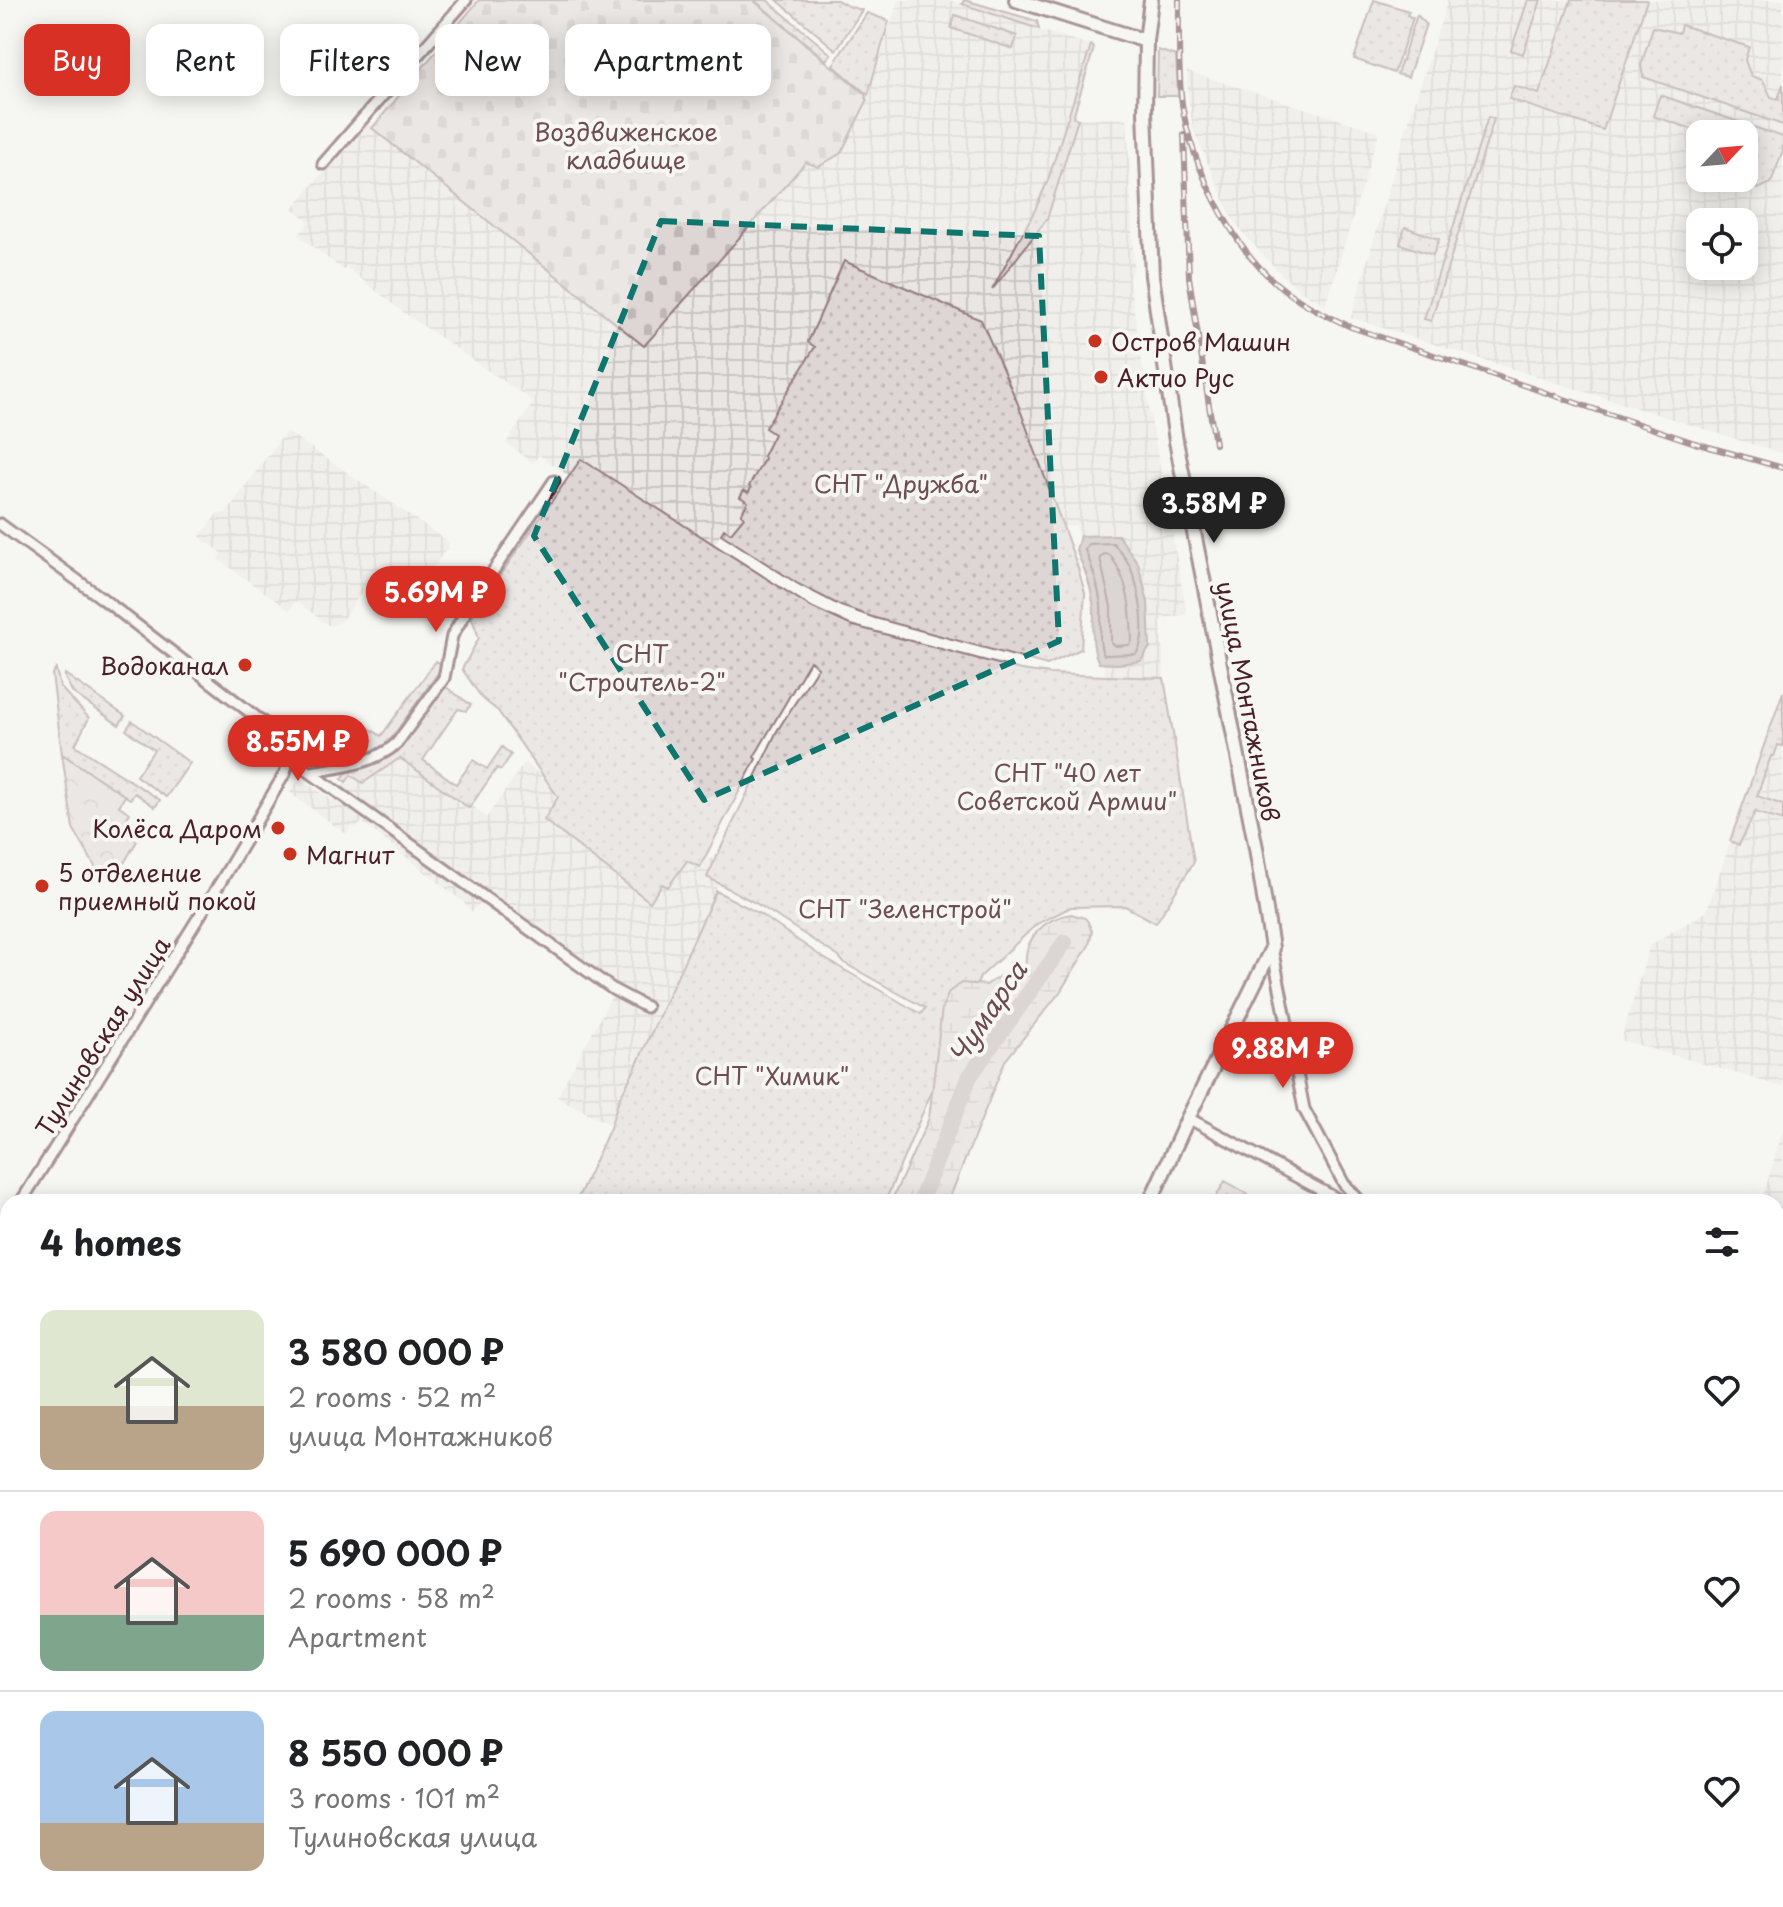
<!DOCTYPE html>
<meta charset="utf-8">
<style>
body{margin:0;font-family:"Playpen Sans",sans-serif;background:#f2f2f2;color:#202124;height:100vh;display:flex;flex-direction:column;font-size:30px;white-space:nowrap}
*{box-sizing:border-box;margin:0}
p{font-size:26px;color:#757577}
.icon{flex:none;width:44px;height:44px;fill:none;stroke:currentColor;stroke-width:2;stroke-linecap:round;stroke-linejoin:round}
.map{position:relative;flex:1;overflow:hidden}
.details{position:absolute;left:0px;top:1194px;width:1784px;height:714px;display:flex;flex-direction:column;background:#fff;border-radius:24px 24px 0 0;box-shadow:0 4px 20px #0003}
.details>*{flex:none}
.guide{position:absolute;left:24px;top:24px;width:800px;height:72px;display:flex;gap:16px}
.needle{width:52px;rotate:64deg}
.fabs{position:absolute;left:1686px;top:120px;display:grid;gap:16px}
.fabs a{display:grid;place-items:center;width:72px;height:72px;border-radius:16px;background:#fff;box-shadow:0 4px 20px #0003;font-size:40px}
.price{position:absolute;translate:-50% -68px;padding:0 18px;border-radius:28px;background:#d93025;color:#fff;font-size:26px;line-height:52px;filter:drop-shadow(0 2px 4px #0008)}
.price::after{content:'';position:absolute;left:50%;top:48px;width:24px;height:18px;margin-left:-12px;background:inherit;clip-path:polygon(0 0,100% 0,50% 100%)}
.price.selected{background:#222;color:#fff}
ul{padding:0;list-style:none}
li{display:flex;align-items:center;gap:24px;height:200px;padding:0 40px}
li+li{border-top:2px solid #e0e0e0}
li span{display:grid;place-items:center;flex:none;width:224px;height:160px;border-radius:16px;color:#555}
li>.icon{margin-inline-start:auto}
span .icon{width:96px;height:96px;fill:#fffc;stroke-width:1}
li b{font-size:34px}
h2{display:flex;justify-content:space-between;align-items:center;height:96px;padding:0 40px;font-size:34px}
.tag{padding:0 28px;border-radius:16px;background:#fff;box-shadow:0 4px 20px #0003;font-size:28px;line-height:72px}
.tag.selected{background:#d93025;color:#fff}
.map>svg:first-child{display:block}
.industrial{fill:url(#industrial-grid);fill-rule:evenodd}
.grass{fill:url(#grass-dots);stroke:#947a80;stroke-width:2}
.forest{fill:url(#forest-crowns);stroke:#947a80;stroke-width:2}
.wetland{fill:url(#wetland-marsh);stroke:#947a80;stroke-width:2}
.cemetery{fill:url(#cemetery-stones);stroke:#947a80;stroke-width:2}
.water{fill:#bbadae;stroke:#8e747a;stroke-width:2}
.lines{fill:none;stroke-linecap:round;stroke-linejoin:round}
.shore{stroke:#77585f;stroke-width:2}
.stream{stroke:#8e747a;stroke-width:3}
.river{stroke:#bbadae;stroke-width:16}
.minor-casing{stroke:#4a1f2b;stroke-width:15}
.major-casing{stroke:#4a1f2b;stroke-width:18}
.minor{stroke:#f6f6f2;stroke-width:9}
.major{stroke:#f6f6f2;stroke-width:12}
.rail-casing{stroke:#4a1f2b;stroke-width:6}
.rail{stroke:#f6f6f2;stroke-width:3;stroke-dasharray:9;stroke-linecap:butt}
.marked{fill:none;stroke:#0f766e;stroke-width:6;stroke-dasharray:16 10;stroke-linejoin:round}
.poi-dot{fill:#c8321e;stroke:#f6f6f2;stroke-width:3}
.labels{text-anchor:middle;dominant-baseline:central;stroke-width:8;stroke-linejoin:round;paint-order:stroke}
.park-label{font-size:24px;fill:#6f4d56;stroke:#f6f6f2}
.poi-label{font-size:24px;fill:#4a1f2b;stroke:#f6f6f2;text-anchor:start}
.street-label{font-size:24px;fill:#4a1f2b;stroke:#f6f6f2}
.water-label{font-size:26px;font-style:italic;fill:#6c4a52;stroke:#f6f6f2}
</style>
<div class="map">
<svg width="1783" height="1907" viewBox="0 0 1783 1907">
<defs>
<pattern id="industrial-grid" width="8" height="8" patternUnits="userSpaceOnUse" patternTransform="scale(2)"><rect width="8" height="8" fill="#e9e6e3"/><path d="M0 4h8M4 0v8" fill="none" stroke="#c9c5c3"/></pattern>
<pattern id="grass-dots" width="8" height="8" patternUnits="userSpaceOnUse" patternTransform="scale(2)"><rect width="8" height="8" fill="#ddd6d5"/><path d="M2 2h.1M6 6h.1" fill="none" stroke="#bfb7b7" stroke-width="1.8" stroke-linecap="round"/></pattern>
<pattern id="forest-crowns" width="20" height="18" patternUnits="userSpaceOnUse" patternTransform="scale(2)"><rect width="20" height="18" fill="#ddd6d5"/><path d="M2 6a3 3 0 1 1 6 0M12 15a3 3 0 1 1 6 0" fill="none" stroke="#bfb7b7"/></pattern>
<pattern id="wetland-marsh" width="20" height="14" patternUnits="userSpaceOnUse" patternTransform="scale(2)"><rect width="20" height="14" fill="#ddd6d5"/><path d="M1 5h8M5 5V1M11 12h8M15 12V8" fill="none" stroke="#bfb7b7"/></pattern>
<pattern id="cemetery-stones" width="16" height="16" patternUnits="userSpaceOnUse" patternTransform="scale(2)"><rect width="16" height="16" fill="#ddd6d5"/><path d="M2 7V4a2 2 0 0 1 4 0v3zM10 15v-3a2 2 0 0 1 4 0v3z" fill="#bfb7b7"/></pattern>
</defs>
<rect width="100%" height="100%" fill="#f6f6f2"/>
<filter id="ink" filterUnits="userSpaceOnUse"><feTurbulence type="fractalNoise" baseFrequency=".0125" numOctaves="2"/><feDisplacementMap in="SourceGraphic" scale="16" xChannelSelector="R" yChannelSelector="G"/><feConvolveMatrix kernelMatrix="1 2 1 2 8 2 1 2 1" color-interpolation-filters="sRGB"/></filter>
<g filter="url(#ink)">
<path class="industrial" d="M 898,0 L 949,0 L 962,4 L 964,0 L 970,0 L 1037,21 L 1039,30 L 1095,46 L 1073,118 L 1127,118 L 1134,269 L 1129,279 L 1150,414 L 1187,614 L 1161,619 L 1164,678 L 1106,676 L 1076,525 L 1062,527 L 1018,404 L 981,320 L 843,262 L 808,342 L 815,347 L 766,428 L 774,433 L 766,458 L 749,487 L 751,488 L 748,493 L 740,497 L 748,502 L 744,516 L 731,534 L 723,530 L 714,545 L 581,459 L 569,476 L 539,455 L 533,463 L 526,458 L 506,443 L 534,402 L 403,312 L 346,267 L 343,270 L 299,236 L 309,221 L 293,208 L 366,122 L 644,345 L 807,162 L 867,101 Z
M 1448,0 L 1783,0 L 1783,454 L 1351,318 L 1405,133 ZM 1700,134 L 1744,134 L 1744,178 L 1700,178 ZM 1700,222 L 1744,222 L 1744,266 L 1700,266 Z
M 1187,71 L 1379,132 L 1326,305 L 1301,291 L 1281,274 L 1246,237 L 1232,218 L 1193,129 L 1188,94 Z
M 286,431 L 449,542 L 448,550 L 445,551 L 399,616 L 364,589 L 340,623 L 328,625 L 296,601 L 289,610 L 218,559 L 222,553 L 200,537 L 217,514 L 226,513 Z
M 1783,692 L 1783,1087 L 1621,1040 L 1650,945 L 1706,912 Z
M 400,758 L 468,807 L 471,805 L 487,817 L 524,763 L 548,780 L 559,797 L 544,820 L 650,901 L 663,884 L 668,886 L 687,861 L 700,867 L 706,856 L 715,860 L 707,877 L 719,883 L 610,1125 L 557,1097 L 612,996 L 480,903 L 472,912 L 462,901 L 362,822 L 356,829 L 352,826 L 346,834 L 290,793 L 300,778 L 333,801 L 351,774 L 364,783 Z
M 1783,1131 L 1783,1233 L 1776,1230 L 1776,1202 L 1761,1202 Z
M 661,1900 L 793,1900 L 791,1907 L 668,1907 Z"/>
<path class="grass" d="M 754,0 L 767,0 L 831,54 L 826,60 Z
M 777,0 L 837,0 L 848,6 L 862,10 L 836,50 Z
M 964,0 L 1037,21 L 1039,29 L 962,4 Z
M 1374,0 L 1409,11 L 1407,15 L 1413,18 L 1394,73 L 1354,59 Z
M 1528,0 L 1541,0 L 1523,54 L 1511,50 Z
M 1571,0 L 1647,0 L 1603,130 L 1509,99 L 1514,86 L 1539,94 Z
M 867,13 L 889,21 L 868,95 L 833,65 Z
M 955,15 L 1017,36 L 1013,49 L 951,28 Z
M 1417,15 L 1426,24 L 1408,77 L 1397,74 Z
M 1681,25 L 1749,47 L 1745,60 L 1751,76 L 1763,80 L 1771,97 L 1778,99 L 1783,84 L 1783,125 L 1643,77 L 1641,65 L 1653,27 L 1679,33 Z
M 1091,45 L 1094,48 L 1073,117 L 1078,119 L 1047,219 L 992,290 L 1035,210 L 1048,180 Z
M 1158,50 L 1176,56 L 1178,96 L 1157,96 Z
M 1660,95 L 1783,137 L 1783,150 L 1771,183 L 1758,189 L 1741,185 L 1753,150 L 1744,146 L 1744,134 L 1707,134 L 1653,116 Z
M 1488,117 L 1494,119 L 1431,321 L 1424,319 Z
M 1405,227 L 1439,239 L 1433,255 L 1400,244 Z
M 844,261 L 981,320 L 1018,404 L 1077,565 L 1085,593 L 1081,649 L 1047,665 L 875,618 L 841,606 L 798,584 L 721,534 L 724,529 L 731,533 L 744,517 L 741,514 L 748,502 L 740,497 L 744,490 L 748,493 L 751,488 L 749,486 L 765,458 L 763,456 L 774,434 L 765,428 L 815,347 L 808,342 Z
M 581,459 L 811,607 L 850,625 L 1021,670 L 1050,674 L 1164,678 L 1194,862 L 1156,923 L 1125,906 L 1071,907 L 1037,924 L 980,977 L 885,1202 L 576,1202 L 610,1128 L 619,1099 L 634,1071 L 716,891 L 760,914 L 822,957 L 921,1014 L 925,1008 L 844,963 L 839,957 L 761,906 L 707,877 L 777,731 L 818,667 L 810,661 L 754,757 L 756,759 L 700,867 L 687,861 L 668,887 L 662,884 L 650,902 L 544,820 L 558,797 L 498,711 L 482,698 L 462,669 L 479,638 L 472,618 L 474,613 Z
M 436,661 L 443,666 L 385,747 L 341,764 L 320,751 L 325,743 L 314,736 L 327,717 L 358,740 L 368,727 L 381,736 Z
M 56,669 L 60,687 L 89,718 L 75,745 L 160,800 L 155,807 L 135,793 L 130,799 L 62,754 L 52,674 Z
M 65,674 L 125,716 L 119,725 L 73,693 L 65,678 Z
M 446,687 L 471,705 L 466,711 L 458,709 L 423,760 L 456,784 L 473,760 L 487,769 L 502,747 L 511,755 L 501,770 L 497,768 L 469,808 L 400,758 L 363,783 L 351,775 L 346,782 L 342,779 L 346,773 L 394,754 L 439,691 Z
M 1783,692 L 1783,746 L 1778,745 L 1774,756 L 1771,756 L 1757,796 L 1783,805 L 1783,821 L 1755,812 L 1739,845 L 1730,841 Z
M 132,721 L 190,763 L 166,797 L 136,776 L 154,750 L 126,730 Z
M 1225,1181 L 1248,1194 L 1243,1202 L 1213,1202 Z
M 0,1482 L 8,1490 L 8,1689 L 1,1713 Z
M 1783,1612 L 1783,1694 L 1776,1713 L 1776,1634 Z
M 1776,1715 L 1783,1717 L 1783,1888 L 1776,1899 Z
M 6,1784 L 8,1785 L 8,1900 L 160,1900 L 158,1907 L 0,1907 L 0,1806 Z
M 1069,1900 L 1383,1900 L 1386,1907 L 1067,1907 Z
M 1676,1900 L 1775,1900 L 1771,1907 L 1672,1907 Z"/>
<path class="forest" d="M 62,754 L 125,796 L 119,806 L 130,813 L 120,828 L 137,841 L 124,863 L 118,860 L 107,879 L 100,875 L 73,828 Z
M 1659,1900 L 1656,1907 L 1577,1907 L 1571,1901 Z"/>
<path class="wetland" d="M 1071,914 L 1085,918 L 1088,922 L 1092,931 L 1089,945 L 1060,992 L 1005,1061 L 948,1202 L 891,1202 L 929,1118 L 942,1008 L 949,992 L 961,983 L 986,985 L 1000,976 L 1016,974 L 1026,966 C 1023,938 1045,918 1071,914 Z"/>
<path class="cemetery" d="M 479,0 L 753,0 L 865,94 L 867,101 L 841,153 L 818,167 L 806,162 L 644,346 L 372,128 Z"/>
<path class="water" d="M 1118,535 L 1138,563 L 1148,602 L 1150,647 L 1141,661 L 1117,664 L 1099,663 C 1090,646 1094,631 1094,612 C 1093,590 1085,570 1076,550 L 1080,536 Z
M 1383,1900 L 1494,1900 L 1499,1907 L 1386,1907 Z"/>
<g class="lines">
<path class="shore" d="M 1113,543 C 1119,550 1128,560 1131,569 C 1139,588 1149,637 1136,654 L 1104,655 C 1096,641 1103,621 1101,605 C 1098,585 1093,568 1085,550 L 1088,544 Z
M 1104,554 L 1110,555 C 1129,581 1131,610 1132,641 L 1129,645 L 1116,646 L 1111,643 L 1111,607 L 1100,558 Z"/>
<path class="stream" d="M 0,1518 L 8,1525"/>
<path class="river" d="M 920,1202 L 970,1076 L 1065,942
M 0,1832 L 8,1808"/>
<g class="minor-casing">
<path id="minor" d="M 323,164 L 466,0
M 0,524 L 103,599 L 273,730 L 285,740 L 291,751 L 285,773 L 220,883 L 21,1202
M 290,758 L 614,990 L 646,1007
M 311,772 C 339,768 376,763 397,743 L 444,678 L 452,636 L 467,610 L 554,481
M 1272,948 L 1304,1109 L 1344,1184 L 1361,1202
M 1188,1118 L 1343,1202
M 647,1900 L 654,1907
M 1226,1900 L 1234,1907
M 176,1907 L 177,1900"/>
</g>
<g class="major-casing">
<path id="major" d="M 1016,0 L 1146,41
M 1150,1202 L 1188,1118 L 1272,948 L 1256,848 L 1176,441 L 1152,276 L 1145,112 L 1146,41 L 1151,0
M 0,1230 L 8,1235"/>
</g>
<use href="#minor" class="minor"/>
<use href="#major" class="major"/>
<g class="rail-casing">
<path id="rail" d="M 1179,0 C 1179,34 1178,70 1182,104 C 1191,163 1231,246 1277,284 C 1300,303 1325,315 1351,327 L 1695,443 L 1783,468
M 1184,135 L 1189,277 L 1215,444"/>
</g>
<use href="#rail" class="rail"/>
</g>
</g>
<path d="M0 0H1783V1907H0ZM 661,221 L 1039,236 L 1059,641 L 704,800 L 534,536 Z" fill="#f6f6f2" fill-opacity=".55" fill-rule="evenodd"/>
<path class="marked" d="M 661,221 L 1039,236 L 1059,641 L 704,800 L 534,536 Z"/>
<g class="poi-dot">
<circle cx="1095" cy="341" r="8"/>
<circle cx="1101" cy="377" r="8"/>
<circle cx="245" cy="665" r="8"/>
<circle cx="278" cy="828" r="8"/>
<circle cx="290" cy="854" r="8"/>
<circle cx="42" cy="886" r="8"/>
</g>
<g class="labels">
<g class="park-label">
<text x="626" y="131">Воздвиженское<tspan x="626" dy="28">кладбище</tspan></text>
<text x="901" y="483">СНТ "Дружба"</text>
<text x="642" y="653">СНТ<tspan x="642" dy="28">"Строитель-2"</tspan></text>
<text x="1067" y="772">СНТ "40 лет<tspan x="1067" dy="28">Советской Армии"</tspan></text>
<text x="905" y="908">СНТ "Зеленстрой"</text>
<text x="772" y="1075">СНТ "Химик"</text>
</g>
<g class="poi-label">
<text x="1111" y="341">Остров Машин</text>
<text x="1117" y="377">Актио Рус</text>
<text x="229" y="665" text-anchor="end">Водоканал</text>
<text x="262" y="828" text-anchor="end">Колёса Даром</text>
<text x="306" y="854">Магнит</text>
<text x="58" y="872">5 отделение<tspan x="58" dy="28">приемный покой</tspan></text>
</g>
<g class="street-label">
<text transform="translate(1249 701) rotate(79)">улица Монтажников</text>
<text transform="translate(102 1036) rotate(-58)">Тулиновская улица</text>
</g>
<g class="water-label">
<text transform="translate(987 1012) rotate(-56)">Чумарса</text>
</g>
</g>
</svg>
<div class="fabs">
<a><svg class="needle" viewBox="-14 -14 28 28"><path d="M0-13l5 13h-10z" fill="#e53935"/><path d="M0 13l5-13h-10z" fill="#757577"/></svg></a>
<a><svg class="icon" aria-label="locate" viewBox="0 0 24 24"><circle cx="12" cy="12" r="6"/><path d="M12 2v4M12 18v4M2 12h4M18 12h4"/></svg></a>
</div>
<b class="price selected" style="left:1214px;top:545px">3.58M ₽</b>
<b class="price" style="left:436px;top:634px">5.69M ₽</b>
<b class="price" style="left:298px;top:783px">8.55M ₽</b>
<b class="price" style="left:1283px;top:1090px">9.88M ₽</b>
<div class="guide">
<a class="tag selected">Buy</a>
<a class="tag">Rent</a>
<a class="tag">Filters</a>
<a class="tag">New</a>
<a class="tag">Apartment</a>
</div>
<section class="details">
<h2>4 homes<svg class="icon" aria-label="filters" viewBox="0 0 24 24"><path d="M4 7h16M4 17h16"/><circle cx="9" cy="7" r="2"/><circle cx="15" cy="17" r="2"/></svg></h2>
<ul>
<li><span style="background:linear-gradient(#dfe7d0 60%,#b9a48a 0)"><svg class="icon" aria-label="home" viewBox="0 0 24 24"><path d="M3 11l9-7 9 7M6 9v11h12V9"/></svg></span><div><b>3 580 000 ₽</b><p>2 rooms · 52 m²</p><p>улица Монтажников</p></div><svg class="icon" aria-label="heart" viewBox="0 0 24 24"><path d="M12 20l-8-8c-3-5 5-10 8-4 3-6 11-1 8 4z"/></svg></li>
<li><span style="background:linear-gradient(#f6c9c9 65%,#7fa58c 0)"><svg class="icon" aria-label="home" viewBox="0 0 24 24"><path d="M3 11l9-7 9 7M6 9v11h12V9"/></svg></span><div><b>5 690 000 ₽</b><p>2 rooms · 58 m²</p><p>Apartment</p></div><svg class="icon" aria-label="heart" viewBox="0 0 24 24"><path d="M12 20l-8-8c-3-5 5-10 8-4 3-6 11-1 8 4z"/></svg></li>
<li><span style="background:linear-gradient(#a9c7e8 70%,#b9a48a 0)"><svg class="icon" aria-label="home" viewBox="0 0 24 24"><path d="M3 11l9-7 9 7M6 9v11h12V9"/></svg></span><div><b>8 550 000 ₽</b><p>3 rooms · 101 m²</p><p>Тулиновская улица</p></div><svg class="icon" aria-label="heart" viewBox="0 0 24 24"><path d="M12 20l-8-8c-3-5 5-10 8-4 3-6 11-1 8 4z"/></svg></li>
</ul>
</section>
</div>
